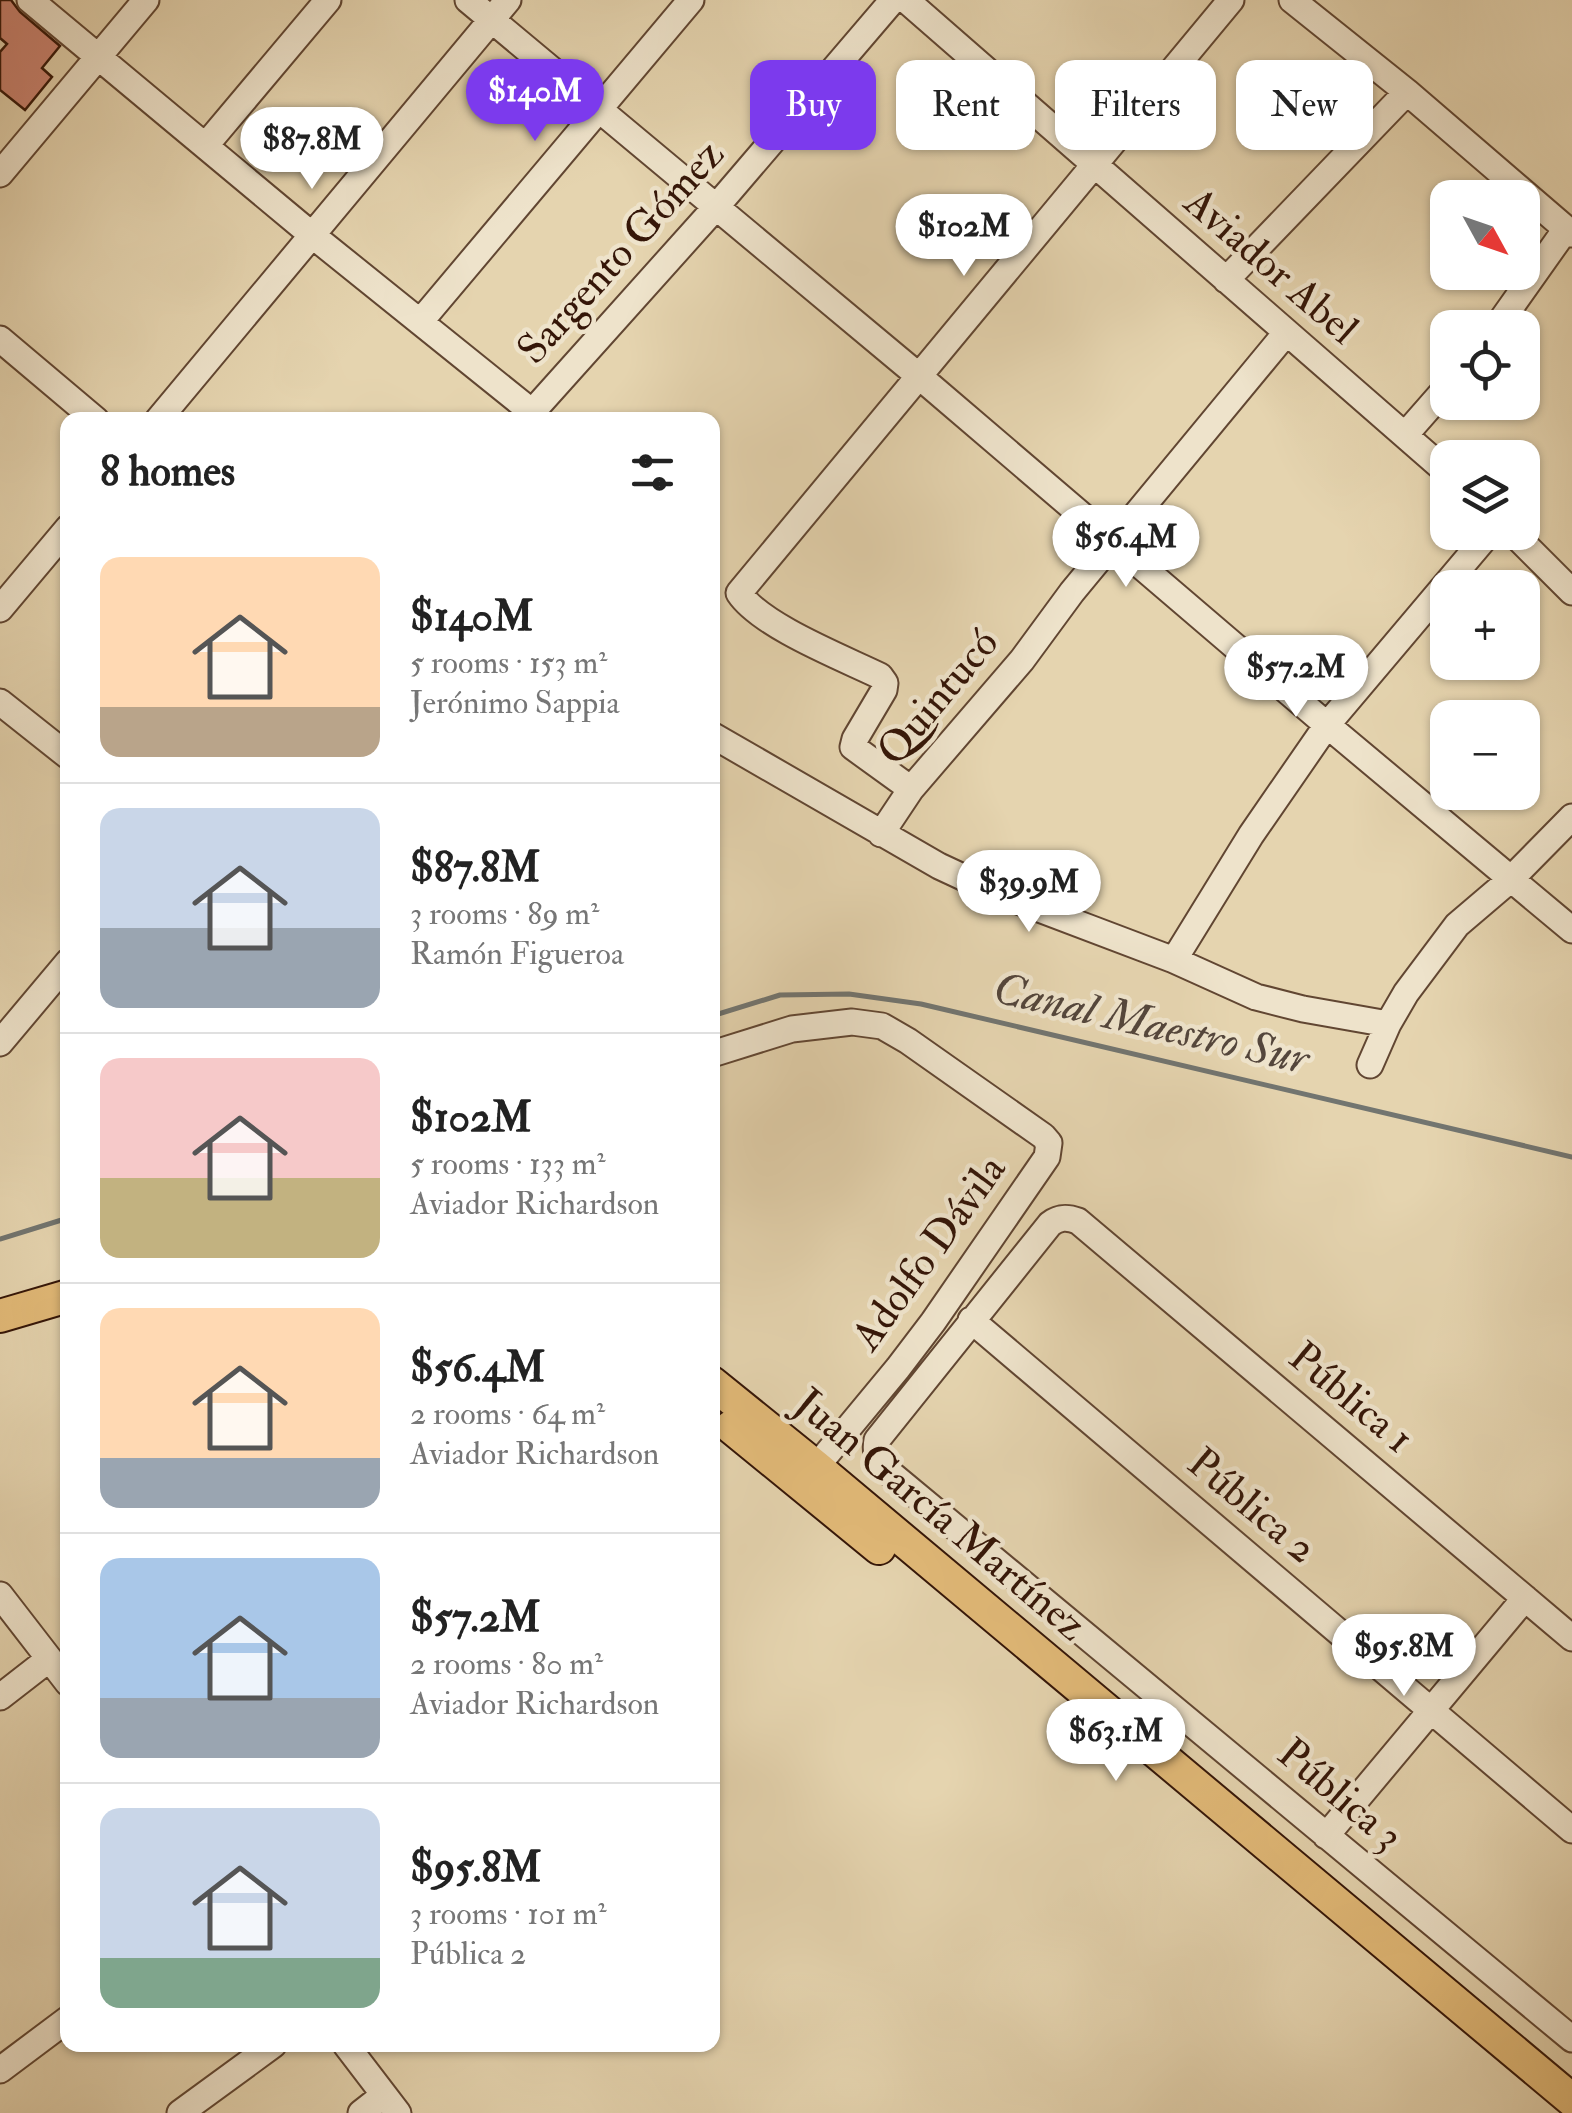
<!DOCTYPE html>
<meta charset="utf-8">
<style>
body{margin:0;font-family:"IM FELL Double Pica",serif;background:#f2f2f2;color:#222;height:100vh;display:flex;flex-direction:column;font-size:38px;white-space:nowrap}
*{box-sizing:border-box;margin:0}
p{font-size:32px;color:#767676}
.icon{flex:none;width:55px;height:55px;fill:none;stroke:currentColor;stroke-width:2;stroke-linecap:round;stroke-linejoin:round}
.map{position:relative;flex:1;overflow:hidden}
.drawer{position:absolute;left:60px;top:412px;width:660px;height:1640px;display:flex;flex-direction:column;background:#fff;border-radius:20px;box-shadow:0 2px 8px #0004}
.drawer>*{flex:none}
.top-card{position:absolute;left:750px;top:60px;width:670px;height:90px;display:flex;gap:20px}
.needle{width:65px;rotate:130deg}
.controls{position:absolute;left:1430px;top:180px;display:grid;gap:20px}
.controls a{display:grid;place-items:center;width:110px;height:110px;border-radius:20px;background:#fff;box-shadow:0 2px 8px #0004;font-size:50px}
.price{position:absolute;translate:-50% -85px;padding:0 22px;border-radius:35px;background:#fff;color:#222;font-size:32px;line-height:65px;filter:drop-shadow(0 2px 5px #0008)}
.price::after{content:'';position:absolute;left:50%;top:60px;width:30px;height:22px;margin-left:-15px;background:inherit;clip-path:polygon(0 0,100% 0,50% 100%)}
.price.active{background:#7c3aed;color:#fff}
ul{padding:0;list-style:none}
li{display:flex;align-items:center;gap:30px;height:250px;padding:0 40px}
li+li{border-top:2px solid #e0e0e0}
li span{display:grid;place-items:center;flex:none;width:280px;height:200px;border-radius:20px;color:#555}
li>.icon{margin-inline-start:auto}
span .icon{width:120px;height:120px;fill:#fffc;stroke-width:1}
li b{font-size:42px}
h2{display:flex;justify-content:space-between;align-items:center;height:120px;padding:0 40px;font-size:42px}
.tag{padding:0 35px;border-radius:20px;background:#fff;box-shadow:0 2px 8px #0004;font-size:35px;line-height:90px}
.tag.active{background:#7c3aed;color:#fff}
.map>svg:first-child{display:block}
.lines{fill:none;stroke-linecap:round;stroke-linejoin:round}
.stream{stroke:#727570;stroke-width:5}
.building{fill:#cc8472;stroke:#351608;stroke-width:2.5}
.minor-casing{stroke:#614632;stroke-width:29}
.major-casing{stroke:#351608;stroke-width:36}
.minor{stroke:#eee3cb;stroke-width:25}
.major{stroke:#e2ba78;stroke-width:32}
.labels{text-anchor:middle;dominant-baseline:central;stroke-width:9;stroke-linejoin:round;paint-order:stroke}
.street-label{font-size:42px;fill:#351608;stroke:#eee3cb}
.water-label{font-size:45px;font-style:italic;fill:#54463c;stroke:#eee3cb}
</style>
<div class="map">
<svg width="1572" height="2113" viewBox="0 0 1572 2113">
<rect width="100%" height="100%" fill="#e5d4af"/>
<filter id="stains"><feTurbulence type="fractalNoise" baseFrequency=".002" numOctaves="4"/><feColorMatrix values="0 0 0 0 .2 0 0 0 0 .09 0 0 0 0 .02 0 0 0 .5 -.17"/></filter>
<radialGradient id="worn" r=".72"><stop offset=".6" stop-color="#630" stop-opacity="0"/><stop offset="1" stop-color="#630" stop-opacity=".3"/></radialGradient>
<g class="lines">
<path class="stream" d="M 712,1016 L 780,995 L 849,994 L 921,1004 L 1572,1157
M 0,1239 L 68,1218"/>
</g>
<path class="building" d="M 0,0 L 11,0 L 20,12 L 60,46 L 42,68 L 52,77 L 25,110 L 0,90 L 0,52 L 7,44 L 0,38 Z"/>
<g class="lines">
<g class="minor-casing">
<path id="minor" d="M 30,0 L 312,235 L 532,412
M 468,0 L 920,377 L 1327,725 L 1572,930
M 906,0 L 1448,473
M 1292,0 L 1407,92 L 1572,234
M 206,145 L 328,0
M 0,174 L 146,0
M 1226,280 L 1407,92
M 420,322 L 691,0
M 1496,328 L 1566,229
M 0,339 L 96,420
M 158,420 L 508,0
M 525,420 L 716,207 L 893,0
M 1405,435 L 1448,386
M 1512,532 L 1572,592
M 0,609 L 68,528
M 0,702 L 68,756
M 712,735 L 939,866 L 997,893 L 1174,960 L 1256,997 L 1303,1009 L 1388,1024
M 911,789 L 853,747 L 855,739 L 884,690 L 885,683 L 880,676 C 843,658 761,626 739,593 L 1231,0
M 881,834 L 911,789 L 1022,660 L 1072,592 L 1286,333
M 1174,960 L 1251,835 L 1327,725 L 1490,532
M 0,1043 L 68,962
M 712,1054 L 792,1029 L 852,1022 L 882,1026 L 908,1041 L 1043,1136 L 1049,1143 L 1047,1157 L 933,1322 L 898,1368 L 816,1467
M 1370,1065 L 1388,1024 L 1406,993 L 1457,925 L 1511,879 L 1572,817
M 971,1320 L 1572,1830
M 0,1595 L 68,1683
M 1572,1638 L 1078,1221 C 1067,1217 1059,1217 1050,1224 L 877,1440 C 874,1455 880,1464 891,1474 L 1572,2039
M 0,1697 L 49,1659
M 1326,1836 L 1525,1598
M 346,2045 L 398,2113
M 0,2070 L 68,2019
M 180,2113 L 273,2045
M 361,2113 L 384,2095"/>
</g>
<g class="major-casing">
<path id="major" d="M 0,1316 L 68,1296
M 712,1383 L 816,1467 L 1572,2100
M 731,1427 L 879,1548"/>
</g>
<use href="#minor" class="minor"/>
<use href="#major" class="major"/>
</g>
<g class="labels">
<g class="street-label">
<text transform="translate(621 252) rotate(-48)">Sargento Gómez</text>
<text transform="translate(1271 266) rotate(41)">Aviador Abel</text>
<text transform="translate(938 697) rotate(-50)">Quintucó</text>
<text transform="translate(929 1253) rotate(-54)">Adolfo Dávila</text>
<text transform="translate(1351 1398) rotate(40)">Pública 1</text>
<text transform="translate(1252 1506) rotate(40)">Pública 2</text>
<text transform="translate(940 1515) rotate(40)">Juan García Martínez</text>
<text transform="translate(1340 1795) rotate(40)">Pública 3</text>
</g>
<g class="water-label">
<text transform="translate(1151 1024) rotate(13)">Canal Maestro Sur</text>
</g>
</g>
<rect width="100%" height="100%" filter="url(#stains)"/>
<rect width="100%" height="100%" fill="url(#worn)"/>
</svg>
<div class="controls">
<a><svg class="needle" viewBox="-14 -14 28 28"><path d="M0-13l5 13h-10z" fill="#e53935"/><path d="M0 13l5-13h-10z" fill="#767676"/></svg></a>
<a><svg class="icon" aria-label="locate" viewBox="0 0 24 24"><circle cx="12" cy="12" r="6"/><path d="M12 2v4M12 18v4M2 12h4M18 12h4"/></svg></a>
<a><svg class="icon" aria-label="layers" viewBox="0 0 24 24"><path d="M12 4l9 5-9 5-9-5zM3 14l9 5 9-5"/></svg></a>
<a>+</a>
<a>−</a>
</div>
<b class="price active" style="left:535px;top:144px">$140M</b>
<b class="price" style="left:312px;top:192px">$87.8M</b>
<b class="price" style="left:964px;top:279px">$102M</b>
<b class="price" style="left:1126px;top:590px">$56.4M</b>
<b class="price" style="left:1296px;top:720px">$57.2M</b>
<b class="price" style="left:1029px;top:935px">$39.9M</b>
<b class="price" style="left:1404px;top:1699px">$95.8M</b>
<b class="price" style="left:1116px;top:1784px">$63.1M</b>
<div class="top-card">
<a class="tag active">Buy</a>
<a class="tag">Rent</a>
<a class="tag">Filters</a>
<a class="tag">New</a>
</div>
<section class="drawer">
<h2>8 homes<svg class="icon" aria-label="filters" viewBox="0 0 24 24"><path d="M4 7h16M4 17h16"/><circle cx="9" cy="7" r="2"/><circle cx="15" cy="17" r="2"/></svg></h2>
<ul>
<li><span style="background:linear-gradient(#ffd9b3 75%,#b9a48a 0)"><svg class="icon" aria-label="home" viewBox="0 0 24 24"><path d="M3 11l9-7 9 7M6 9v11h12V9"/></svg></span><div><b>$140M</b><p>5 rooms · 153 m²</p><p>Jerónimo Sappia</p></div></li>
<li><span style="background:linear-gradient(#c9d6e8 60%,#9aa5b1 0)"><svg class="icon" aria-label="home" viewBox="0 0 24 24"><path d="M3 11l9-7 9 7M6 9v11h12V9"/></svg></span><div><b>$87.8M</b><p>3 rooms · 89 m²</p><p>Ramón Figueroa</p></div></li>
<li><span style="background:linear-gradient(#f6c9c9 60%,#c2b280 0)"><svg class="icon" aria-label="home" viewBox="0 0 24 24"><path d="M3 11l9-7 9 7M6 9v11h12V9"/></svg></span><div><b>$102M</b><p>5 rooms · 133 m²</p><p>Aviador Richardson</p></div></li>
<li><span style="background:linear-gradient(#ffd9b3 75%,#9aa5b1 0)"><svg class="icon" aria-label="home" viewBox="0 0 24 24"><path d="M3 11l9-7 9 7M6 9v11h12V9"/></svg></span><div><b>$56.4M</b><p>2 rooms · 64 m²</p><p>Aviador Richardson</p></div></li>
<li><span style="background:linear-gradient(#a9c7e8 70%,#9aa5b1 0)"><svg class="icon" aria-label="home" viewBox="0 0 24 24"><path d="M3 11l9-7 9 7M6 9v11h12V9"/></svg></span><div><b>$57.2M</b><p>2 rooms · 80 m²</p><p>Aviador Richardson</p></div></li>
<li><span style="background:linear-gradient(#c9d6e8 75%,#7fa58c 0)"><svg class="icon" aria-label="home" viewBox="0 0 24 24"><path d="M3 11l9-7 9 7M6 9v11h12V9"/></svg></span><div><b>$95.8M</b><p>3 rooms · 101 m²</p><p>Pública 2</p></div></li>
</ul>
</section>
</div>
